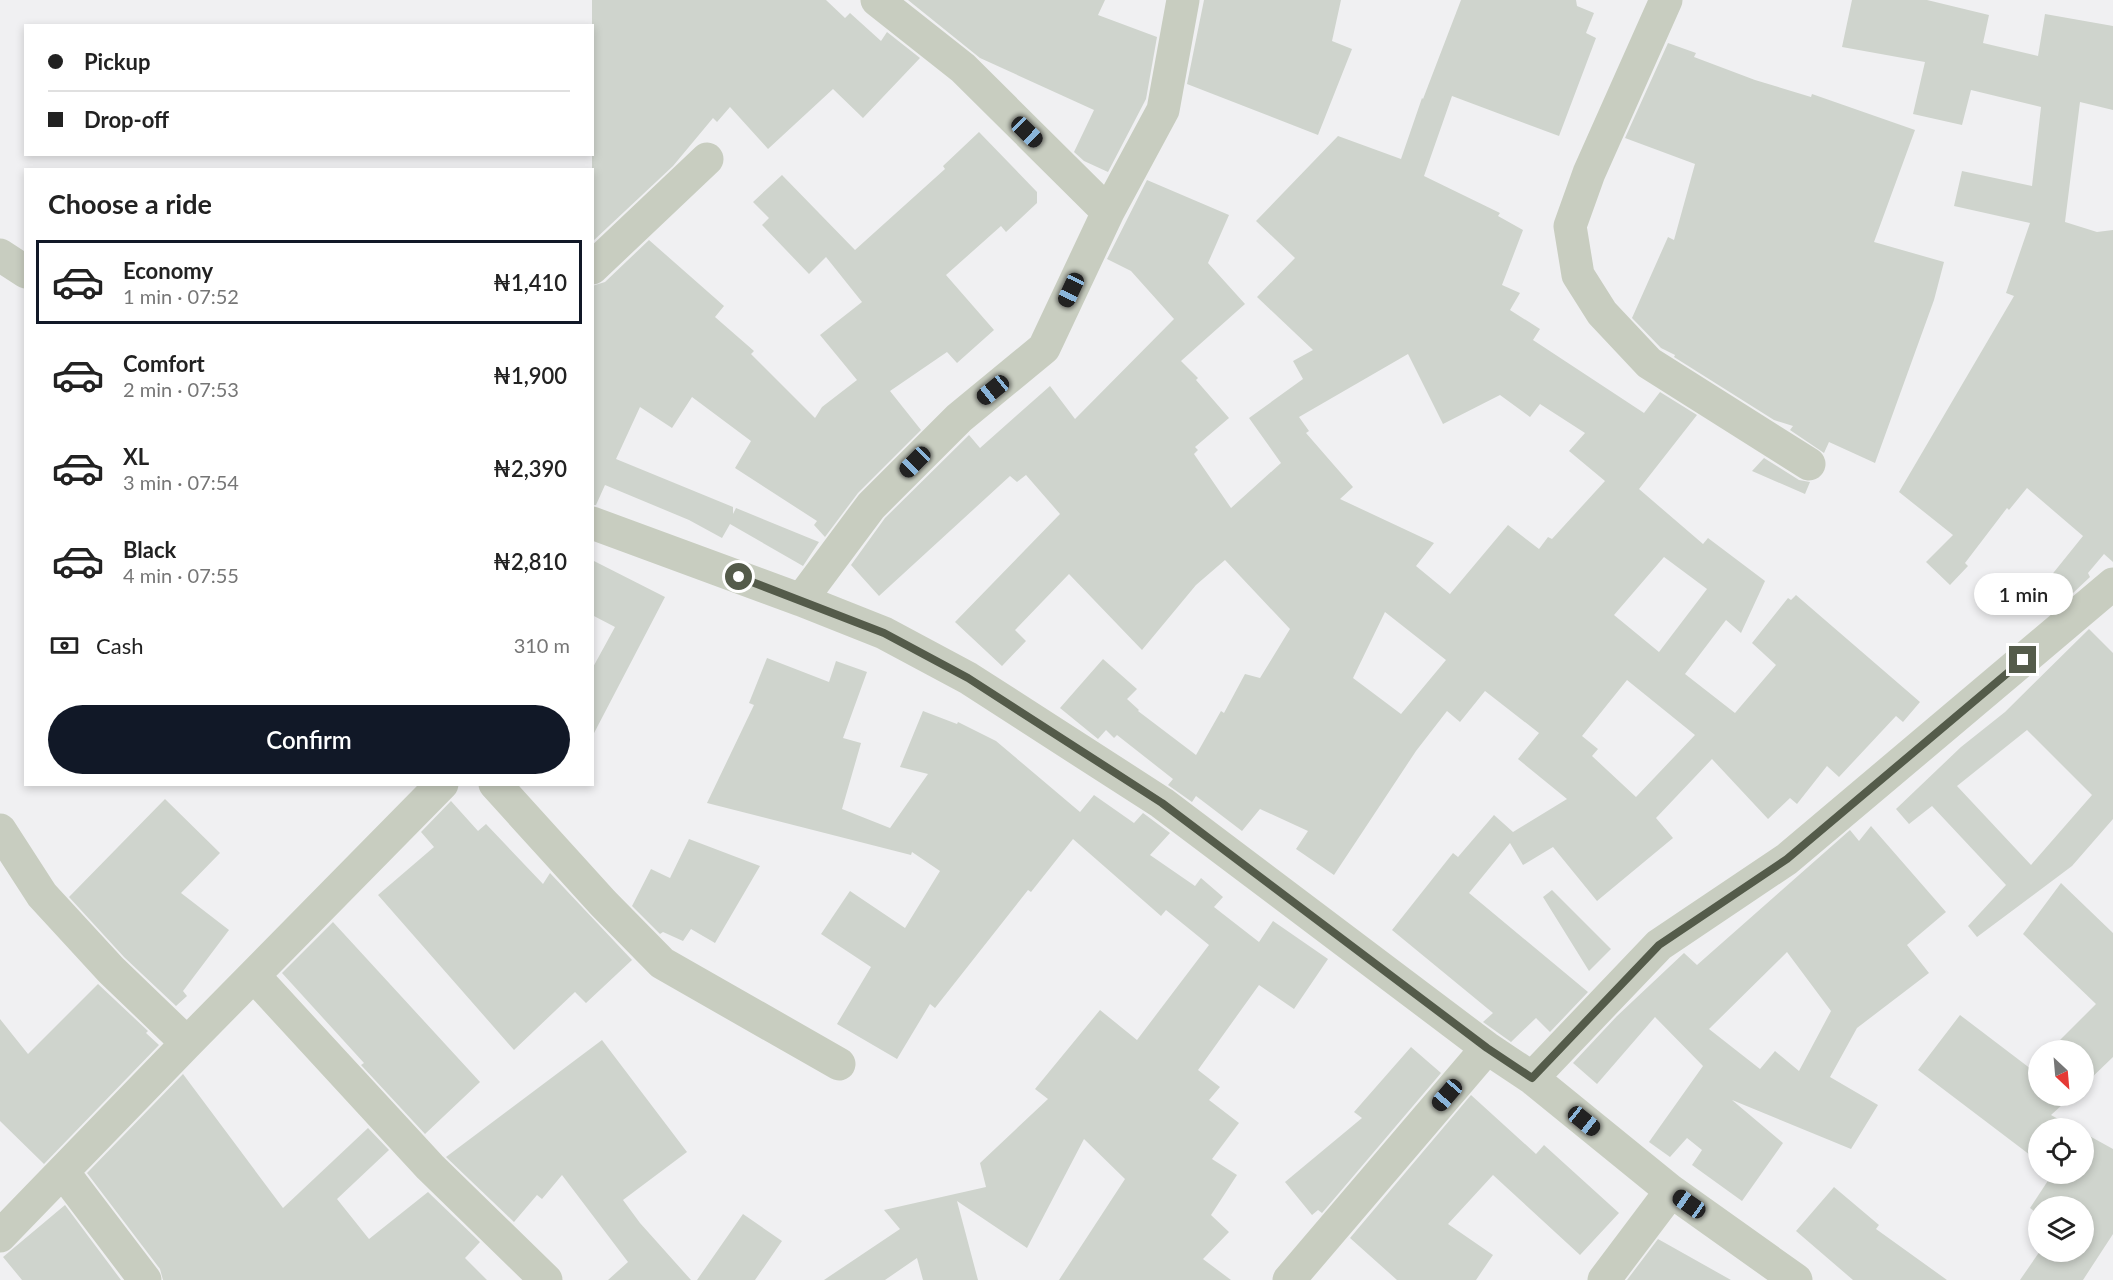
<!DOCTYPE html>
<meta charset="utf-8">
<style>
body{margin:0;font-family:Lato,sans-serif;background:#f6f6f6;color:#222;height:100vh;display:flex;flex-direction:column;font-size:22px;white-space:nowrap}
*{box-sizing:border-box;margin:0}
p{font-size:20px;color:#767676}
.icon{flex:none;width:33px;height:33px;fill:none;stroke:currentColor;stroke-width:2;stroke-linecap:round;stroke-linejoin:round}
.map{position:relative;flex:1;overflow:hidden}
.details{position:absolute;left:24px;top:168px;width:570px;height:618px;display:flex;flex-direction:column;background:#fff;border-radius:0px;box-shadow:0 3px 9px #0003}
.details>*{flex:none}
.guide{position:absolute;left:24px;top:24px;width:570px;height:132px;border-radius:0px;box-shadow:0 3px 9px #0003;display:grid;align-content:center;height:132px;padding:0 24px;background:#fff}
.needle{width:39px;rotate:154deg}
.buttons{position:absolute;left:2028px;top:1040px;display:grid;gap:12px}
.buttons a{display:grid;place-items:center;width:66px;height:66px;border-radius:50%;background:#fff;box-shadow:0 3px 9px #0003;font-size:30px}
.end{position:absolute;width:27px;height:27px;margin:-14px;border:8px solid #545b4a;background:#fff;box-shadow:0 0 0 3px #fff}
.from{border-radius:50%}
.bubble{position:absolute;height:42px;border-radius:21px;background:#fff;box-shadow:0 3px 9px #0003;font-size:20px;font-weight:600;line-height:42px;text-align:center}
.car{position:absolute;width:18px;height:36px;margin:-18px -9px;border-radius:8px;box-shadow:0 0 4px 2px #0007;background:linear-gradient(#222 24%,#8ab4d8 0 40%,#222 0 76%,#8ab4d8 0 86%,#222 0)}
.guide b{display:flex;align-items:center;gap:21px;height:57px;font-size:22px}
.guide b+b{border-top:2px solid #e0e0e0}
.guide i{width:15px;height:15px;background:#222}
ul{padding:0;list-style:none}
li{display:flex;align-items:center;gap:18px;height:84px;margin:0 12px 9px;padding:0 12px;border:3px solid transparent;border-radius:0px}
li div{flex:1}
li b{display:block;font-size:22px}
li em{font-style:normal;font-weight:600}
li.current{border-color:#111827}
li>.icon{width:54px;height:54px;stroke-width:1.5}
h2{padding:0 24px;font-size:27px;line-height:72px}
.pay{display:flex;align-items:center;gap:15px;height:66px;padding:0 24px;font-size:22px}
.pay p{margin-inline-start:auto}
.primary-button{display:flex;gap:12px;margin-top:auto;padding:12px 24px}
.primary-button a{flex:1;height:69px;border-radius:36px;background:#111827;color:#fff;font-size:24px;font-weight:600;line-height:69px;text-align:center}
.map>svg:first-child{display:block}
.building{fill:#cfd4cd;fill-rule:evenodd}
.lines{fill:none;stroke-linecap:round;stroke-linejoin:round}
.minor{stroke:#c8cdc0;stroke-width:33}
.route{stroke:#545b4a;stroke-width:8}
</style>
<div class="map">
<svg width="2113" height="1280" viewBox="0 0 2113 1280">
<rect width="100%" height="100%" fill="#f0f0f2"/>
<!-- building -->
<path class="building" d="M 592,0 L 826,0 L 845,18 L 850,13 L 881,41 L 887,32 L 920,58 L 863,118 L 833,89 L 768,149 L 730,107 L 717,122 L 713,118 L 673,166 L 592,242 Z
M 908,0 L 1105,0 L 1098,15 L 1157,37 L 1146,99 L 1108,172 L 1084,161 L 1074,152 L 1094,110 L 980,58 Z
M 1204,0 L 1341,0 L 1332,41 L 1352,49 L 1318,135 L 1187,84 Z
M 1461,0 L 1576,0 L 1577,6 L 1594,13 L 1586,33 L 1596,38 L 1559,136 L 1452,96 L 1424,176 L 1500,213 L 1498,216 L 1523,230 L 1502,285 L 1520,293 L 1510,310 L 1540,329 L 1533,340 L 1644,413 L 1660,392 L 1697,415 L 1639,489 L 1703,544 L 1708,538 L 1765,581 L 1741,633 L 1726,620 L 1685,674 L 1735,713 L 1776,665 L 1752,643 L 1788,598 L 1791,600 L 1796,595 L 1920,702 L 1903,722 L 1896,716 L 1839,777 L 1827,766 L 1797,804 L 1790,798 L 1768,819 L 1712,759 L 1656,818 L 1673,838 L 1597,901 L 1553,847 L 1523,865 L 1510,843 L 1469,893 L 1588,992 L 1550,1032 L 1536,1018 L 1511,1042 L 1483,1022 L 1493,1013 L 1392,930 L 1453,853 L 1458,857 L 1494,815 L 1513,832 L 1567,799 L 1518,759 L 1539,733 L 1485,691 L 1460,722 L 1447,711 L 1416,751 L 1334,875 L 1296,849 L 1308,831 L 1260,809 L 1242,831 L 1196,796 L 1192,802 L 1168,785 L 1173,779 L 1117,735 L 1114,738 L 1106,730 L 1098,739 L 1060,708 L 1103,659 L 1137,689 L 1127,699 L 1139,710 L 1138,711 L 1196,755 L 1221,711 L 1224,713 L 1245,674 L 1260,678 L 1290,629 L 1225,560 L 1196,585 L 1142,650 L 1069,574 L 1015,630 L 1026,641 L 1002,666 L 955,622 L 1060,514 L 1026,475 L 1017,482 L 1010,476 L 879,596 L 851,565 L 885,518 L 969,435 L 980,448 L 1050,386 L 1075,419 L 1174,319 L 1131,271 L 1107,259 L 1147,180 L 1229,215 L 1208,263 L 1245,304 L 1181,361 L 1198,378 L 1196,380 L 1229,418 L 1195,447 L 1198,450 L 1194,454 L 1231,508 L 1281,463 L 1249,418 L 1303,379 L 1293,361 L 1313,350 L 1257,297 L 1295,258 L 1256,221 L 1338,136 L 1401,159 L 1422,98 L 1423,99 ZM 1408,354 L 1443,424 L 1500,395 L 1530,417 L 1540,404 L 1585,433 L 1569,451 L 1605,481 L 1552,539 L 1548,537 L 1539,549 L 1508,525 L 1450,594 L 1416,566 L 1434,543 L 1340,499 L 1353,487 L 1306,433 L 1309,431 L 1299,417 ZM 1664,557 L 1707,589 L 1659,652 L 1614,615 ZM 1385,612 L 1446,660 L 1401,714 L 1353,678 ZM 1627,680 L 1695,735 L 1636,797 L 1592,756 L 1598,749 L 1582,736 Z
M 1852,0 L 1927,0 L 1989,15 L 1983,43 L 2038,56 L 2045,14 L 2113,26 L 2113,110 L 2080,102 L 2065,222 L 2097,232 L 2113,230 L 2113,562 L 2104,554 L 2088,573 L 2090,577 L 2072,594 L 2050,577 L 2083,536 L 2027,488 L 2009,510 L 2007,508 L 1965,563 L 1968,566 L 1950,585 L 1926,562 L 1953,535 L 1899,492 L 2014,296 L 2006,293 L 2030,223 L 1954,206 L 1962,171 L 2032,186 L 2041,107 L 1971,90 L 1962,125 L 1913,114 L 1925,62 L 1842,47 Z
M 1668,43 L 1696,53 L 1694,57 L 1755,80 L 1811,97 L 1812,94 L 1915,130 L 1874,242 L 1944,262 L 1934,300 L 1875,463 L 1829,442 L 1824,453 L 1790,430 L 1793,426 L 1774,420 L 1674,357 L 1675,355 L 1661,348 L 1632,318 L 1668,237 L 1674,240 L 1695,164 L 1625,138 Z
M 979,132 L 1037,192 L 1037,203 L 1006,232 L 1001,226 L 946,275 L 994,330 L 957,363 L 947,352 L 890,391 L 921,430 L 858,493 L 825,537 L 814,525 L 817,521 L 735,468 L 751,441 L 692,397 L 672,428 L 640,407 L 616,459 L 733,507 L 733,514 L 736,508 L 819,542 L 803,566 L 730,524 L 722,538 L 689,520 L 605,485 L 596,505 L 592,505 L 592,286 L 605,282 L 649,240 L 724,306 L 715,317 L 754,351 L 751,354 L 815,418 L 822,407 L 857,380 L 820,335 L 862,302 L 826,257 L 809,274 L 762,225 L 769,218 L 753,202 L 782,175 L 855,250 L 945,169 L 943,166 Z
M 1764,458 L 1799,480 L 1810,482 L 1805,494 L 1752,471 Z
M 592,560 L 665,597 L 592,737 L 592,669 L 615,627 L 592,615 Z
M 2089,629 L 2113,653 L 2113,819 L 2072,866 L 1977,937 L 1968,926 L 2006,885 L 1932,806 L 1909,824 L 1896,809 L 1961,747 L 2005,712 ZM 2027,730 L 2092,795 L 2031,865 L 1957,786 Z
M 767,658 L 829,682 L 836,661 L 867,672 L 843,738 L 861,743 L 842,809 L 890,828 L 928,774 L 900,767 L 923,711 L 957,724 L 958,722 L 996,741 L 1080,812 L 1094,795 L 1134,823 L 1143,813 L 1170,833 L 1150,855 L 1195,886 L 1201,878 L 1223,897 L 1214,907 L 1259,942 L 1273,921 L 1328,959 L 1294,1009 L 1259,985 L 1198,1070 L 1220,1087 L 1209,1100 L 1239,1123 L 1212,1159 L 1237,1175 L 1211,1215 L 1229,1232 L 1203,1259 L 1231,1280 L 1059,1280 L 1125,1179 L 1084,1139 L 1027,1248 L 957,1201 L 978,1280 L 923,1280 L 917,1258 L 885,1280 L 824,1280 L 900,1229 L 884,1210 L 986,1187 L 980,1163 L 1048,1099 L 1035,1089 L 1100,1010 L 1137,1040 L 1209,945 L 1166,910 L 1161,916 L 1073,839 L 1031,892 L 1028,890 L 935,1008 L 930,1004 L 897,1059 L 837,1024 L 871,967 L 821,934 L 850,891 L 905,928 L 940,871 L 912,852 L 911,855 L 707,803 L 754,705 L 749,703 Z
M 165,799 L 220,853 L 181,893 L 229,930 L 183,991 L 187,996 L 176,1006 L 124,957 L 69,897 Z
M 451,801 L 478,831 L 486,824 L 543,884 L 550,873 L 632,960 L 586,1003 L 575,992 L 514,1050 L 378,895 L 434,847 L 421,832 Z
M 1871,826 L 1946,912 L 1907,945 L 1929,973 L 1857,1028 L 1830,1077 L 1878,1105 L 1851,1149 L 1732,1100 L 1783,1143 L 1742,1201 L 1692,1165 L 1702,1150 L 1687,1138 L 1670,1157 L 1649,1142 L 1703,1066 L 1655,1017 L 1597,1084 L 1573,1063 L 1617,1016 L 1684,953 L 1697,965 L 1850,830 L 1859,841 ZM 1787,952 L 1831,1011 L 1799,1071 L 1775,1051 L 1760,1069 L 1709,1029 Z
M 689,839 L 760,866 L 715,943 L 691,929 L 683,941 L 663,932 L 660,934 L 632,906 L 651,869 L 670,878 Z
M 2061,883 L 2113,933 L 2113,1057 L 2084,1085 L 2084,1050 L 2050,1050 L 2096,1004 L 2023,934 Z
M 1552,890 L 1611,949 L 1589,971 L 1543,897 Z
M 333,922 L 480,1082 L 425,1134 L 361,1065 L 364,1063 L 282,973 Z
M 98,984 L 148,1031 L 146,1033 L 159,1045 L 44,1164 L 0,1121 L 0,1019 L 28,1054 Z
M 1960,1015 L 2031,1069 L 2038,1061 L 2038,1095 L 2073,1095 L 2051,1115 L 2074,1128 L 2038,1128 L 2038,1161 L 1918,1070 Z
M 602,1040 L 687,1152 L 623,1200 L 640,1223 L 691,1280 L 608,1280 L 628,1262 L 562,1175 L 542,1199 L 537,1195 L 514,1222 L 446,1157 Z
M 1411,1047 L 1441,1073 L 1322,1213 L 1318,1210 L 1312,1215 L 1285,1182 L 1362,1118 L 1354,1112 Z
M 183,1074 L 283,1208 L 368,1128 L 389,1150 L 337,1199 L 369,1239 L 428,1192 L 480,1242 L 465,1258 L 487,1280 L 163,1280 L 160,1269 L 87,1173 Z
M 1471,1095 L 1536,1154 L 1544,1145 L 1619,1213 L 1580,1255 L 1493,1175 L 1448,1224 L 1493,1255 L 1476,1280 L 1397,1280 L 1350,1238 Z
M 2084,1133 L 2113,1149 L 2113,1234 L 2083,1280 L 2020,1280 L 2040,1251 L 2084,1251 L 2084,1206 L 2038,1206 L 2038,1214 L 2030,1208 L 2053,1173 L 2084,1173 Z
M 1834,1187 L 1879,1225 L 1876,1229 L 1947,1280 L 1853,1280 L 1796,1231 Z
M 65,1205 L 121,1280 L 22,1280 L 3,1257 Z
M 743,1214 L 782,1241 L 755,1280 L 697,1280 Z
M 1658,1239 L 1731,1280 L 1627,1280 Z"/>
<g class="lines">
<!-- minor -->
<path class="minor" d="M 877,0 L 963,68 L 1108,212
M 1666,0 L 1589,173 L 1570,226 L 1578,275 L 1602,313 L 1649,363 L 1809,464
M 0,255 L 26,272
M 592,268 L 707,159
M 592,523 L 801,600 L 884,633 L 968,678 L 1162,803 L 1487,1048 L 1532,1078 L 1671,1191 L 1796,1280
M 801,600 L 871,506 L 959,418 L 1044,348 L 1108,212 L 1163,110 L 1183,0
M 495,784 L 603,903 L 662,963 L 839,1064
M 0,830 L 42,895 L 111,970 L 187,1043
M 254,976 L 430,1167 L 546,1280
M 1532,1078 L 1659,945 L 1787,859 L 2113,584
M 63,1172 L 145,1280
M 0,1236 L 187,1043 L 442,784
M 1289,1280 L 1487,1048
M 1604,1280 L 1671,1191"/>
</g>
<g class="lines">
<!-- route -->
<path class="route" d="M 739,577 L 884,633 L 968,678 L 1162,803 L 1487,1048 L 1532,1078 L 1659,945 L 1787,859 L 2023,660"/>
</g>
</svg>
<div class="buttons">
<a><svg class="needle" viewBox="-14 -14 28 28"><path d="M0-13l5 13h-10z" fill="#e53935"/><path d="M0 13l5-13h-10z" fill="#767676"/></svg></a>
<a><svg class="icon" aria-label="locate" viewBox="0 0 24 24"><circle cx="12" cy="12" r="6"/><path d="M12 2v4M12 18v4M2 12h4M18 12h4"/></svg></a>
<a><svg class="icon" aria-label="layers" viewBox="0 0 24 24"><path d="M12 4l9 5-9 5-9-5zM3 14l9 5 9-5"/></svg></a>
</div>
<i class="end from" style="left:739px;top:577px"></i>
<i class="end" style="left:2023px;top:660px"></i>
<div class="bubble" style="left:1974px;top:573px;width:99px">1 min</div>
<i class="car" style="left:1027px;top:132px;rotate:134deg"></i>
<i class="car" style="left:1071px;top:290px;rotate:205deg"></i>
<i class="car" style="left:993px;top:390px;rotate:231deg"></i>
<i class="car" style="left:915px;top:462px;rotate:225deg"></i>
<i class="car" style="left:1447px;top:1095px;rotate:221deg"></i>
<i class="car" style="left:1584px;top:1121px;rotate:129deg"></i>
<i class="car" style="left:1689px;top:1204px;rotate:305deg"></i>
<div class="guide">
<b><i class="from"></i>Pickup</b>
<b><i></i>Drop-off</b>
</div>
<section class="details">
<h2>Choose a ride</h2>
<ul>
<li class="current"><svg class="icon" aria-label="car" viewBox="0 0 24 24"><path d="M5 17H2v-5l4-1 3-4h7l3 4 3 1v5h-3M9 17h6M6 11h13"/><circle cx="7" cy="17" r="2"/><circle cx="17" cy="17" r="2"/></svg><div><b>Economy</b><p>1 min · 07:52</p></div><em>₦1,410</em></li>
<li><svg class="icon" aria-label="car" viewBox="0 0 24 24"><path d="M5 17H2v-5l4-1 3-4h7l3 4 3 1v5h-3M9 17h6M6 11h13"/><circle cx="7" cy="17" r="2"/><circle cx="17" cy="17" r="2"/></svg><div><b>Comfort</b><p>2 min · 07:53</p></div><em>₦1,900</em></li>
<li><svg class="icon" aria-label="car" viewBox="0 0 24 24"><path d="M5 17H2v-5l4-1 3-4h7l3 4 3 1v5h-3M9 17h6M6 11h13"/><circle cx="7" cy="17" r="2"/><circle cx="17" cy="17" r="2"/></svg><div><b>XL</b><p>3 min · 07:54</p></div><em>₦2,390</em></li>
<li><svg class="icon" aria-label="car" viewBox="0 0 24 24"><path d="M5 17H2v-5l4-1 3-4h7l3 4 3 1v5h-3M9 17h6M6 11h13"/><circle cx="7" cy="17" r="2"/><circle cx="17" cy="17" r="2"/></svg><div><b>Black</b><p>4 min · 07:55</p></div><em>₦2,810</em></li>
</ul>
<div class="pay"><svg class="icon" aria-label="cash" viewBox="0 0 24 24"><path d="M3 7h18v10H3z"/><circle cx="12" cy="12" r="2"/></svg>Cash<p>310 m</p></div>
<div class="primary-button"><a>Confirm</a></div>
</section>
</div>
